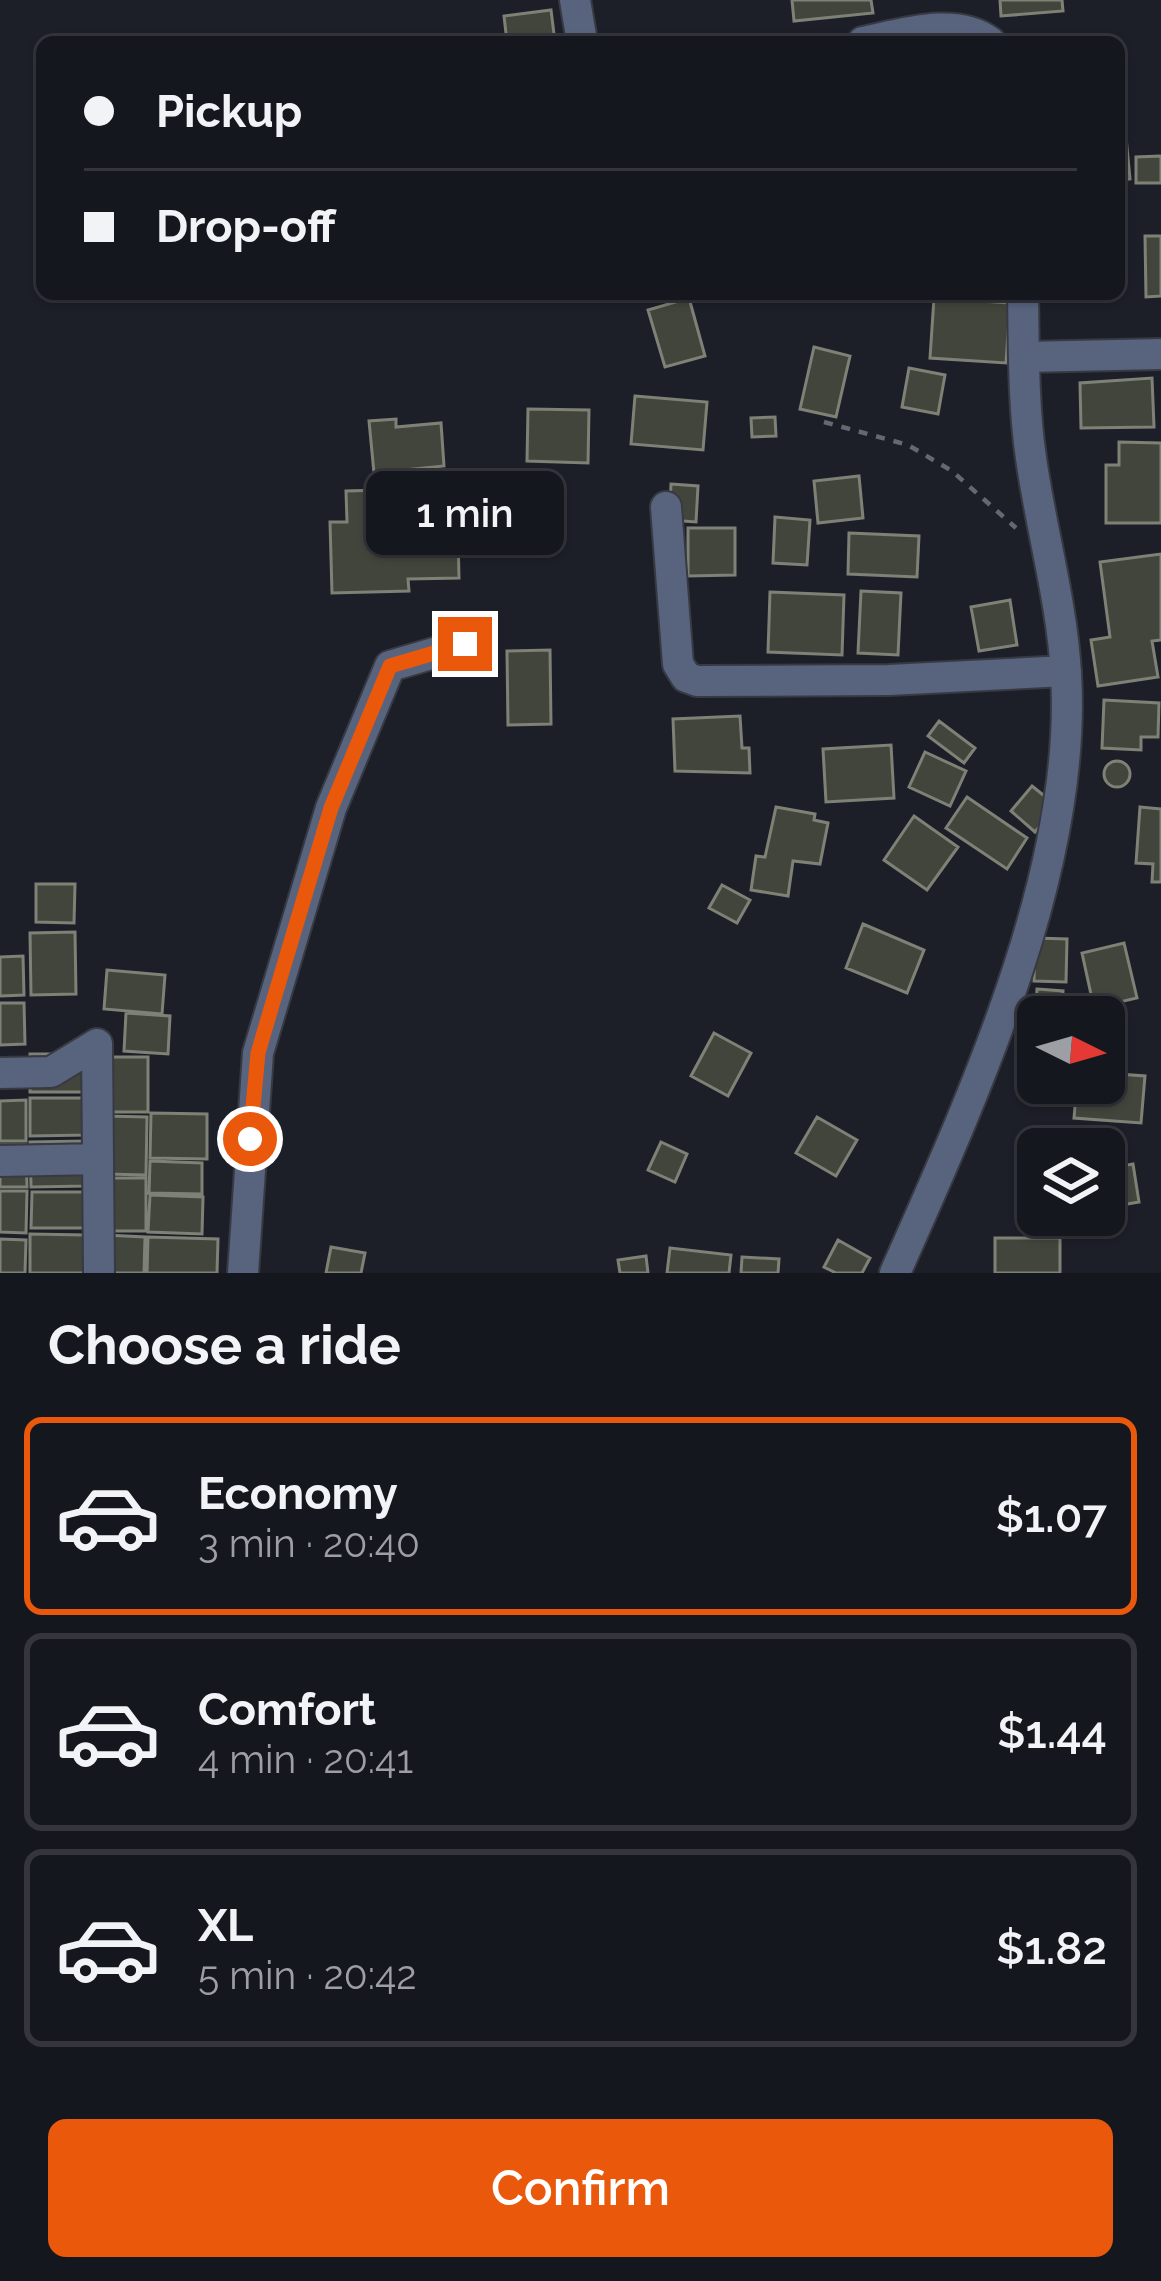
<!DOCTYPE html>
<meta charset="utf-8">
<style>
body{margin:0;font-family:Raleway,sans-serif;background:#22242b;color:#f1f3f6;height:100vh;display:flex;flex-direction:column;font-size:45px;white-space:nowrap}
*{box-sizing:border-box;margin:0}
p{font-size:39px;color:#9d9fa4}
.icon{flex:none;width:66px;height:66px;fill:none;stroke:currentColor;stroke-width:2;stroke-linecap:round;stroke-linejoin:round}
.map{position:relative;height:1273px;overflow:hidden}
.panel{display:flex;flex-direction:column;background:#15171e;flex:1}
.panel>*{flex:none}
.hud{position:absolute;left:36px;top:36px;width:1089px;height:264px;border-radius:18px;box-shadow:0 3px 9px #0004,0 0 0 3px #34363c;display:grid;align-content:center;height:264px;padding:0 48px;background:#15171e}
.needle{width:78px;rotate:95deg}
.buttons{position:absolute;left:1017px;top:996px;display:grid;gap:24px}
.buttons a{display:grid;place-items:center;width:108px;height:108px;border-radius:18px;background:#15171e;box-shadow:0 3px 9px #0004,0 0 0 3px #34363c;font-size:60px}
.end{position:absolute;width:54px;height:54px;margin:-27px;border:15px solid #ea580c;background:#fff;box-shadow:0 0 0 6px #fff}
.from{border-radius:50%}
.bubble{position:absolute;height:84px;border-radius:18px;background:#15171e;box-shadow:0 3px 9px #0004,0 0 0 3px #34363c;font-size:39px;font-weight:600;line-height:84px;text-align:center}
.hud b{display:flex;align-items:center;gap:42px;height:114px;font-size:45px}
.hud b+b{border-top:3px solid #34363c}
.hud i{width:30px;height:30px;background:#f1f3f6}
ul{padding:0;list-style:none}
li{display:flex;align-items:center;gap:36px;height:198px;margin:0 24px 18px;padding:0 24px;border:6px solid #34363c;border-radius:18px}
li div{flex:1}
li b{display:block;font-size:45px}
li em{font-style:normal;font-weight:600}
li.active{border-color:#ea580c}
li>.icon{width:108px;height:108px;stroke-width:1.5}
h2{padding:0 48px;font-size:54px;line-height:144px}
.action{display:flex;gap:24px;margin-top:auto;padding:24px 48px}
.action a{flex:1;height:138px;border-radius:18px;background:#ea580c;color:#fff;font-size:48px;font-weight:600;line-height:138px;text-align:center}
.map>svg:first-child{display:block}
.building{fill:#42453b;stroke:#7e8176;stroke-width:3}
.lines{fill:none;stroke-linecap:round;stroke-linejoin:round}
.street-casing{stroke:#373a42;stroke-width:34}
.path{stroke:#666870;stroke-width:4.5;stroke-dasharray:9 9;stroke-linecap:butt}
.street{stroke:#58637e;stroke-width:30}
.route{stroke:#ea580c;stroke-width:15}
</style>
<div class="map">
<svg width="1161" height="1273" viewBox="0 0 1161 1273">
<rect width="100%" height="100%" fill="#1c1f28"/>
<!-- building -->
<path class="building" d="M 792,0 L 871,0 L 873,13 L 794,21 Z
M 1000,0 L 1062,0 L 1063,11 L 1001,16 Z
M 551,10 L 555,42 L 507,42 L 504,16 Z
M 1119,116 L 1124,116 L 1130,179 L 1119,180 Z
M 1161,156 L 1161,183 L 1136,183 L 1136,157 Z
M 1145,236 L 1161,236 L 1161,296 L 1146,297 Z
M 689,298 L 705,356 L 665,367 L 648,310 Z
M 934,298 L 1010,303 L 1006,363 L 930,358 Z
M 814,347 L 850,356 L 836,417 L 800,409 Z
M 909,368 L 945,375 L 938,414 L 902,407 Z
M 1152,378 L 1154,427 L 1081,428 L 1080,383 Z
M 635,396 L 707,402 L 703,450 L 631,444 Z
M 528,409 L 589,410 L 588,463 L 527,461 Z
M 775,417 L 776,436 L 752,437 L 751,418 Z
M 396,419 L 396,427 L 441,423 L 444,466 L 374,473 L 369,421 Z
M 1119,442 L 1161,443 L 1161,523 L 1106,523 L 1106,465 L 1119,465 Z
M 859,476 L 863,518 L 818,523 L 814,481 Z
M 671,484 L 698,486 L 696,522 L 669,520 Z
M 457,488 L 459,578 L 408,579 L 409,591 L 332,593 L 330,522 L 347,522 L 346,491 Z
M 775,517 L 810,520 L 807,565 L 773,563 Z
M 688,528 L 735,528 L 735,575 L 688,576 Z
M 849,533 L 919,536 L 917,577 L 848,574 Z
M 1161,554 L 1161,640 L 1152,641 L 1158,677 L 1098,686 L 1091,640 L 1110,637 L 1100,562 Z
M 861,591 L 901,593 L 898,655 L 858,653 Z
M 770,592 L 844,595 L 842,655 L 768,652 Z
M 1010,600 L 1017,645 L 979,651 L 971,607 Z
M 550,650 L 551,724 L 508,725 L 507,651 Z
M 1104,700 L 1159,703 L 1158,737 L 1141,737 L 1141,750 L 1102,748 Z
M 740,716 L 742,748 L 749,748 L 750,773 L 675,771 L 673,719 Z
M 939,721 L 975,748 L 964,763 L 928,736 Z
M 891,745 L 894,798 L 826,802 L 823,749 Z
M 925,752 L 966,771 L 950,806 L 909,787 Z
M1104 774a13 13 0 1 1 26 0a13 13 0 1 1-26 0Z
M 1032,786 L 1057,806 L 1035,832 L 1011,811 Z
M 967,797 L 1027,838 L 1007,869 L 946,828 Z
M 776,807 L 815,814 L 814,820 L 828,823 L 820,864 L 793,861 L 788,896 L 751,890 L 756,856 L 765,857 Z
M 1140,807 L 1161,809 L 1161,882 L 1152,882 L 1153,864 L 1136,863 Z
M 914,816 L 958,847 L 927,890 L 884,860 Z
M 36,884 L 75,884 L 74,923 L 36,922 Z
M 722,885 L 750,900 L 737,923 L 709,908 Z
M 863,924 L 924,950 L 907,993 L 846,968 Z
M 75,932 L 76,994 L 31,995 L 30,933 Z
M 1035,938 L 1067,939 L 1066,982 L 1034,981 Z
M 1124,943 L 1137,998 L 1094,1008 L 1082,953 Z
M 23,956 L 24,995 L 0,996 L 0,957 Z
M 107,970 L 165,975 L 162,1014 L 104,1009 Z
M 1037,989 L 1063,991 L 1061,1017 L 1035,1020 Z
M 0,1003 L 24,1003 L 25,1044 L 0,1045 Z
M 126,1013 L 170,1016 L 168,1054 L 124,1051 Z
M 714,1033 L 751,1053 L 728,1096 L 691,1076 Z
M 1104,1034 L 1116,1035 L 1114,1073 L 1104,1073 Z
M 30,1054 L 83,1054 L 83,1092 L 30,1092 Z
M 106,1057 L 148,1057 L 148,1112 L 106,1112 Z
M 1104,1073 L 1145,1076 L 1141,1123 L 1074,1118 L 1077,1083 L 1104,1083 Z
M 30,1098 L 86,1098 L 86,1135 L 30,1136 Z
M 26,1100 L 26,1141 L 0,1141 L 0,1101 Z
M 151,1113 L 207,1114 L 207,1159 L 150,1158 Z
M 105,1116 L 147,1117 L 146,1175 L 104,1174 Z
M 817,1117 L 857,1140 L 836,1176 L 796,1153 Z
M 87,1141 L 87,1186 L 31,1187 L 30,1142 Z
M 661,1142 L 687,1154 L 675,1182 L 648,1170 Z
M 0,1145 L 26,1145 L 27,1187 L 0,1187 Z
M 150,1161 L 202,1163 L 202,1194 L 149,1193 Z
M 1133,1164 L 1139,1202 L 1104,1208 L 1104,1169 Z
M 104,1178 L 146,1178 L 146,1231 L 104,1231 Z
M 0,1191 L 27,1191 L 26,1233 L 0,1232 Z
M 32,1192 L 90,1192 L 89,1228 L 31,1228 Z
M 150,1195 L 203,1197 L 202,1234 L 148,1232 Z
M 30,1234 L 85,1235 L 84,1273 L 30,1273 Z
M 105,1235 L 145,1237 L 144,1273 L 103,1273 Z
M 148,1237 L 218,1239 L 217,1273 L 147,1273 Z
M 995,1238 L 1060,1238 L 1060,1273 L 995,1273 Z
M 0,1239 L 26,1240 L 25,1273 L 0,1273 Z
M 838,1240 L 870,1258 L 862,1273 L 836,1273 L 824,1267 Z
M 331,1247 L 365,1253 L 361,1273 L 326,1273 Z
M 670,1248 L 731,1255 L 729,1273 L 667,1273 Z
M 646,1256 L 648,1273 L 620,1273 L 618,1260 Z
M 742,1257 L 779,1259 L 778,1273 L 741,1273 Z"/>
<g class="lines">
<!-- street casing -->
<g class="street-casing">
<path id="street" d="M 575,0 L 582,42
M 863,42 C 902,34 956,16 990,42
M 1025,357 L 1161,354
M 666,507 L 678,664 L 686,677 L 697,681 L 889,680 L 1066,671
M 97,1044 L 99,1273
M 0,1073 L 51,1072 L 97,1044
M 0,1161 L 98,1159
M 243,1273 L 258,1053 L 331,808 L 390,666 L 465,644
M 895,1273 C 973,1097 1078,869 1066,674 C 1062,602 1041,529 1031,458 C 1023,404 1024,348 1023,294"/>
</g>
<!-- path -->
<path class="path" d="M 824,422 L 908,445 L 952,471 L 1016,528"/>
<!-- street -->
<use href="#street" class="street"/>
</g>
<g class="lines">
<!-- route -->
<path class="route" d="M 250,1139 L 258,1053 L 270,1012 L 331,808 L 390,666 L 465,644"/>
</g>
</svg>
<div class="buttons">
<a><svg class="needle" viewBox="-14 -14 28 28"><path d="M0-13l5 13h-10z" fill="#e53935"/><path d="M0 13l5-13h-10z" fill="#9d9fa4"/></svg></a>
<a><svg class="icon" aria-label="layers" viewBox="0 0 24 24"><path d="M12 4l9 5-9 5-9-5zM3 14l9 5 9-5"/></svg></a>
</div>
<i class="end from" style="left:250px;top:1139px"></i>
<i class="end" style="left:465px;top:644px"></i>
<div class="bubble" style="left:366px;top:471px;width:198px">1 min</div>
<div class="hud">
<b><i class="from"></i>Pickup</b>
<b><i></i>Drop-off</b>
</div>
</div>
<section class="panel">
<h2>Choose a ride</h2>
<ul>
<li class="active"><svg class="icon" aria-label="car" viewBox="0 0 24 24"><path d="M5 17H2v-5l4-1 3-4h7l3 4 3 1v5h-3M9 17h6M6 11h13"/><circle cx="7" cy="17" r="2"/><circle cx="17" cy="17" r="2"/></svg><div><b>Economy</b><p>3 min · 20:40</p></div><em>$1.07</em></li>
<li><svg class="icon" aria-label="car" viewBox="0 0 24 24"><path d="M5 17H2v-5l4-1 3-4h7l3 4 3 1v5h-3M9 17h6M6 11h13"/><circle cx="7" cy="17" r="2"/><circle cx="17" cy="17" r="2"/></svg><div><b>Comfort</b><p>4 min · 20:41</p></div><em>$1.44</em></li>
<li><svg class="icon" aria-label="car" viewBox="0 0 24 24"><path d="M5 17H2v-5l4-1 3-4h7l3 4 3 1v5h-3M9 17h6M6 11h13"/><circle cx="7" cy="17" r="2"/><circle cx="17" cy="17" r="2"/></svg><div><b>XL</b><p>5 min · 20:42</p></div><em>$1.82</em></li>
</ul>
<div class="action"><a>Confirm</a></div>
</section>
